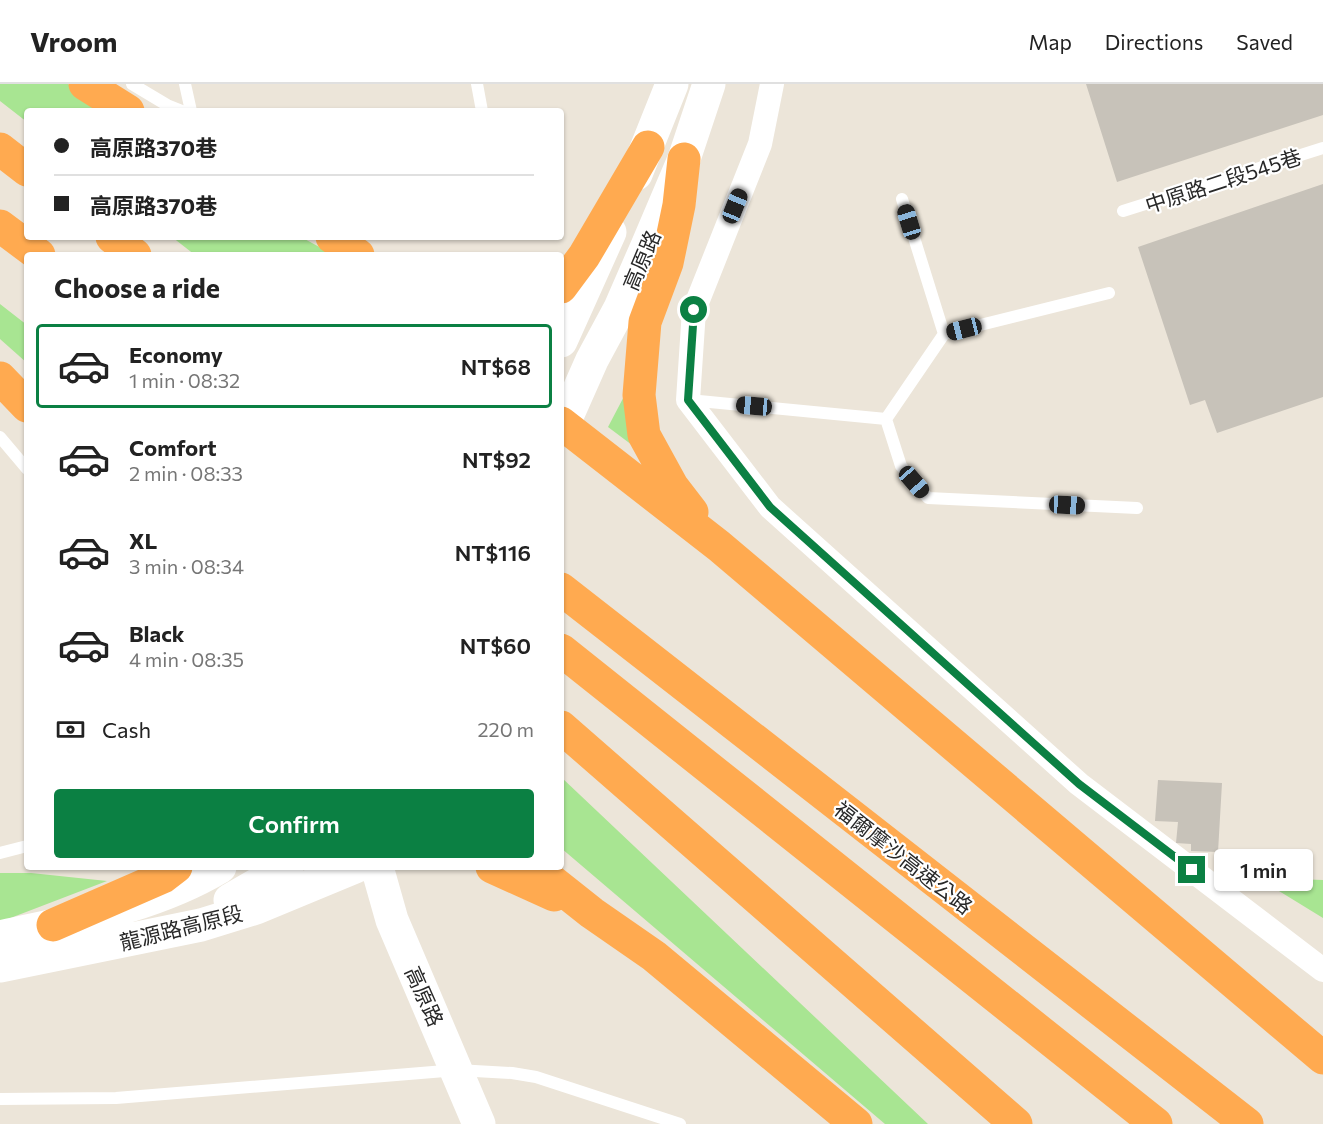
<!DOCTYPE html>
<meta charset="utf-8">
<style>
body{margin:0;font-family:Commissioner,"Noto Sans TC",sans-serif;background:#f2f2f2;color:#222;height:100vh;display:flex;flex-direction:column;font-size:22px;white-space:nowrap}
*{box-sizing:border-box;margin:0}
p{font-size:20px;color:#767676}
.icon{flex:none;width:33px;height:33px;fill:none;stroke:currentColor;stroke-width:2;stroke-linecap:round;stroke-linejoin:round}
.map{position:relative;flex:1;overflow:hidden}
.sheet{position:absolute;left:24px;top:168px;width:540px;height:618px;display:flex;flex-direction:column;background:#fff;border-radius:6px;box-shadow:0 2px 4px #0004}
.sheet>*{flex:none}
.hud{position:absolute;left:24px;top:24px;width:540px;height:132px;border-radius:6px;box-shadow:0 2px 4px #0004;display:grid;align-content:center;height:132px;padding:0 30px;background:#fff}
.end{position:absolute;width:27px;height:27px;margin:-14px;border:8px solid #0b8043;background:#fff;box-shadow:0 0 0 3px #fff}
.from{border-radius:50%}
.bubble{position:absolute;height:42px;border-radius:6px;background:#fff;box-shadow:0 2px 4px #0004;font-size:20px;font-weight:600;line-height:42px;text-align:center}
.car{position:absolute;width:18px;height:36px;margin:-18px -9px;border-radius:8px;box-shadow:0 0 4px 2px #0007;background:linear-gradient(#222 24%,#8ab4d8 0 40%,#222 0 76%,#8ab4d8 0 86%,#222 0)}
.hud b{display:flex;align-items:center;gap:21px;height:57px;font-size:22px}
.hud b+b{border-top:2px solid #e0e0e0}
.hud i{width:15px;height:15px;background:#222}
ul{padding:0;list-style:none}
li{display:flex;align-items:center;gap:18px;height:84px;margin:0 12px 9px;padding:0 18px;border:3px solid transparent;border-radius:6px}
li div{flex:1}
li b{display:block;font-size:22px}
li em{font-style:normal;font-weight:600}
li.selected{border-color:#0b8043}
li>.icon{width:54px;height:54px;stroke-width:1.5}
h2{padding:0 30px;font-size:27px;line-height:72px}
.pay{display:flex;align-items:center;gap:15px;height:66px;padding:0 30px;font-size:22px}
.pay p{margin-inline-start:auto}
.button{display:flex;gap:12px;margin-top:auto;padding:12px 30px}
.button a{flex:1;height:69px;border-radius:6px;background:#0b8043;color:#fff;font-size:24px;font-weight:600;line-height:69px;text-align:center}
header{display:flex;align-items:center;gap:36px;box-sizing:border-box;height:84px;padding:0 30px;background:#fff;border-bottom:2px solid #e0e0e0}
header strong{font-size:28px}
nav{display:flex;gap:33px;margin-inline-start:auto;font-size:21px}
.map>svg:first-child{display:block}
.green{fill:#a8e592}
.building{fill:#c7c2b9}
.lines{fill:none;stroke-linecap:round;stroke-linejoin:round}
.lane{stroke:#fff;stroke-width:12}
.street{stroke:#fff;stroke-width:24}
.secondary{stroke:#fff;stroke-width:33}
.highway{stroke:#ffaa50;stroke-width:33}
.route{stroke:#0b8043;stroke-width:8}
.labels{text-anchor:middle;dominant-baseline:central;stroke-width:4.5;stroke-linejoin:round;paint-order:stroke}
.street-label{font-size:21px;fill:#282828;stroke:#fff}
</style>
<header>
<strong>Vroom</strong>
<nav><a>Map</a><a>Directions</a><a>Saved</a></nav>
</header>
<div class="map">
<svg width="1323" height="1040" viewBox="0 0 1323 1040">
<rect width="100%" height="100%" fill="#ece5d9"/>
<!-- green -->
<path class="green" d="M 0,0 L 68,0 L 103,27 L 27,27 L 27,38 L 0,17 Z
M 172,153 L 301,153 L 334,171 L 195,171 Z
M 0,220 L 27,241 L 27,279 L 0,255 Z
M 630,301 L 636,364 L 608,343 Z
M 561,693 L 928,1040 L 885,1040 L 561,764 Z
M 0,789 L 31,789 L 107,797 L 0,838 Z
M 1258,794 L 1323,796 L 1323,834 Z"/>
<!-- building -->
<path class="building" d="M 1086,0 L 1323,0 L 1323,31 L 1117,98 Z
M 1323,100 L 1323,313 L 1217,349 L 1205,316 L 1190,321 L 1138,163 Z
M 1158,696 L 1222,699 L 1218,768 L 1191,767 L 1191,760 L 1176,759 L 1178,738 L 1155,737 Z"/>
<g class="lines">
<!-- lane -->
<path class="lane" d="M 132,0 L 167,21 L 182,27
M 185,0 L 191,27
M 477,0 L 482,27
M 902,115 L 944,250
M 1123,127 L 1323,64
M 689,316 L 886,335 L 901,382 L 928,414 L 1137,424
M 886,335 L 944,250 L 1109,209
M 0,353 L 27,385
M 0,769 L 27,762
M 0,1015 L 116,1014 L 457,986 L 512,989 L 536,993 L 680,1040"/>
<!-- street -->
<path class="street" d="M 772,0 L 760,60 L 694,226 L 688,316 L 770,423 L 1079,700 L 1323,886"/>
<!-- secondary -->
<path class="secondary" d="M 636,90 L 672,0
M 561,257 L 610,148
M 561,346 L 592,276 L 620,224 L 647,162 L 684,75 L 709,0
M 377,783 L 392,836 L 479,1040
M 230,816 L 287,783
M 0,853 C 75,836 153,823 220,783
M 0,882 L 201,841 L 256,824 L 355,783"/>
<!-- highway -->
<path class="highway" d="M 85,0 L 128,27
M 0,65 L 27,86
M 684,75 L 679,121 L 667,179 L 645,238 L 639,311 L 644,351 L 672,402 L 692,428
M 0,142 L 39,171
M 112,153 L 135,171
M 332,153 L 358,171
M 561,203 L 584,172 L 648,63
M 0,294 L 27,322
M 561,339 L 719,462 L 1323,974
M 561,505 L 1247,1040
M 561,566 L 1156,1040
M 561,643 L 1016,1040
M 492,783 L 554,811
M 534,783 L 592,829 L 654,872 L 856,1040
M 53,841 L 163,793 L 176,783"/>
</g>
<g class="lines">
<!-- route -->
<path class="route" d="M 694,226 L 688,316 L 770,423 L 1079,700 L 1192,786"/>
</g>
<g class="labels">
<!-- street labels -->
<g class="street-label">
<text transform="translate(1223 96) rotate(-18)">中原路二段545巷</text>
<text transform="translate(641 176) rotate(-67)">高原路</text>
<text transform="translate(904 773) rotate(38)">福爾摩沙高速公路</text>
<text transform="translate(181 843) rotate(-14)">龍源路高原段</text>
<text transform="translate(425 912) rotate(66)">高原路</text>
</g>
</g>
</svg>
<i class="end from" style="left:694px;top:226px"></i>
<i class="end" style="left:1192px;top:786px"></i>
<div class="bubble" style="left:1214px;top:765px;width:99px">1 min</div>
<i class="car" style="left:735px;top:122px;rotate:22deg"></i>
<i class="car" style="left:909px;top:138px;rotate:343deg"></i>
<i class="car" style="left:964px;top:245px;rotate:256deg"></i>
<i class="car" style="left:754px;top:322px;rotate:275deg"></i>
<i class="car" style="left:914px;top:398px;rotate:139deg"></i>
<i class="car" style="left:1067px;top:421px;rotate:93deg"></i>
<div class="hud">
<b><i class="from"></i>高原路370巷</b>
<b><i></i>高原路370巷</b>
</div>
<section class="sheet">
<h2>Choose a ride</h2>
<ul>
<li class="selected"><svg class="icon" aria-label="car" viewBox="0 0 24 24"><path d="M5 17H2v-5l4-1 3-4h7l3 4 3 1v5h-3M9 17h6M6 11h13"/><circle cx="7" cy="17" r="2"/><circle cx="17" cy="17" r="2"/></svg><div><b>Economy</b><p>1 min · 08:32</p></div><em>NT$68</em></li>
<li><svg class="icon" aria-label="car" viewBox="0 0 24 24"><path d="M5 17H2v-5l4-1 3-4h7l3 4 3 1v5h-3M9 17h6M6 11h13"/><circle cx="7" cy="17" r="2"/><circle cx="17" cy="17" r="2"/></svg><div><b>Comfort</b><p>2 min · 08:33</p></div><em>NT$92</em></li>
<li><svg class="icon" aria-label="car" viewBox="0 0 24 24"><path d="M5 17H2v-5l4-1 3-4h7l3 4 3 1v5h-3M9 17h6M6 11h13"/><circle cx="7" cy="17" r="2"/><circle cx="17" cy="17" r="2"/></svg><div><b>XL</b><p>3 min · 08:34</p></div><em>NT$116</em></li>
<li><svg class="icon" aria-label="car" viewBox="0 0 24 24"><path d="M5 17H2v-5l4-1 3-4h7l3 4 3 1v5h-3M9 17h6M6 11h13"/><circle cx="7" cy="17" r="2"/><circle cx="17" cy="17" r="2"/></svg><div><b>Black</b><p>4 min · 08:35</p></div><em>NT$60</em></li>
</ul>
<div class="pay"><svg class="icon" aria-label="cash" viewBox="0 0 24 24"><path d="M3 7h18v10H3z"/><circle cx="12" cy="12" r="2"/></svg>Cash<p>220 m</p></div>
<div class="button"><a>Confirm</a></div>
</section>
</div>
